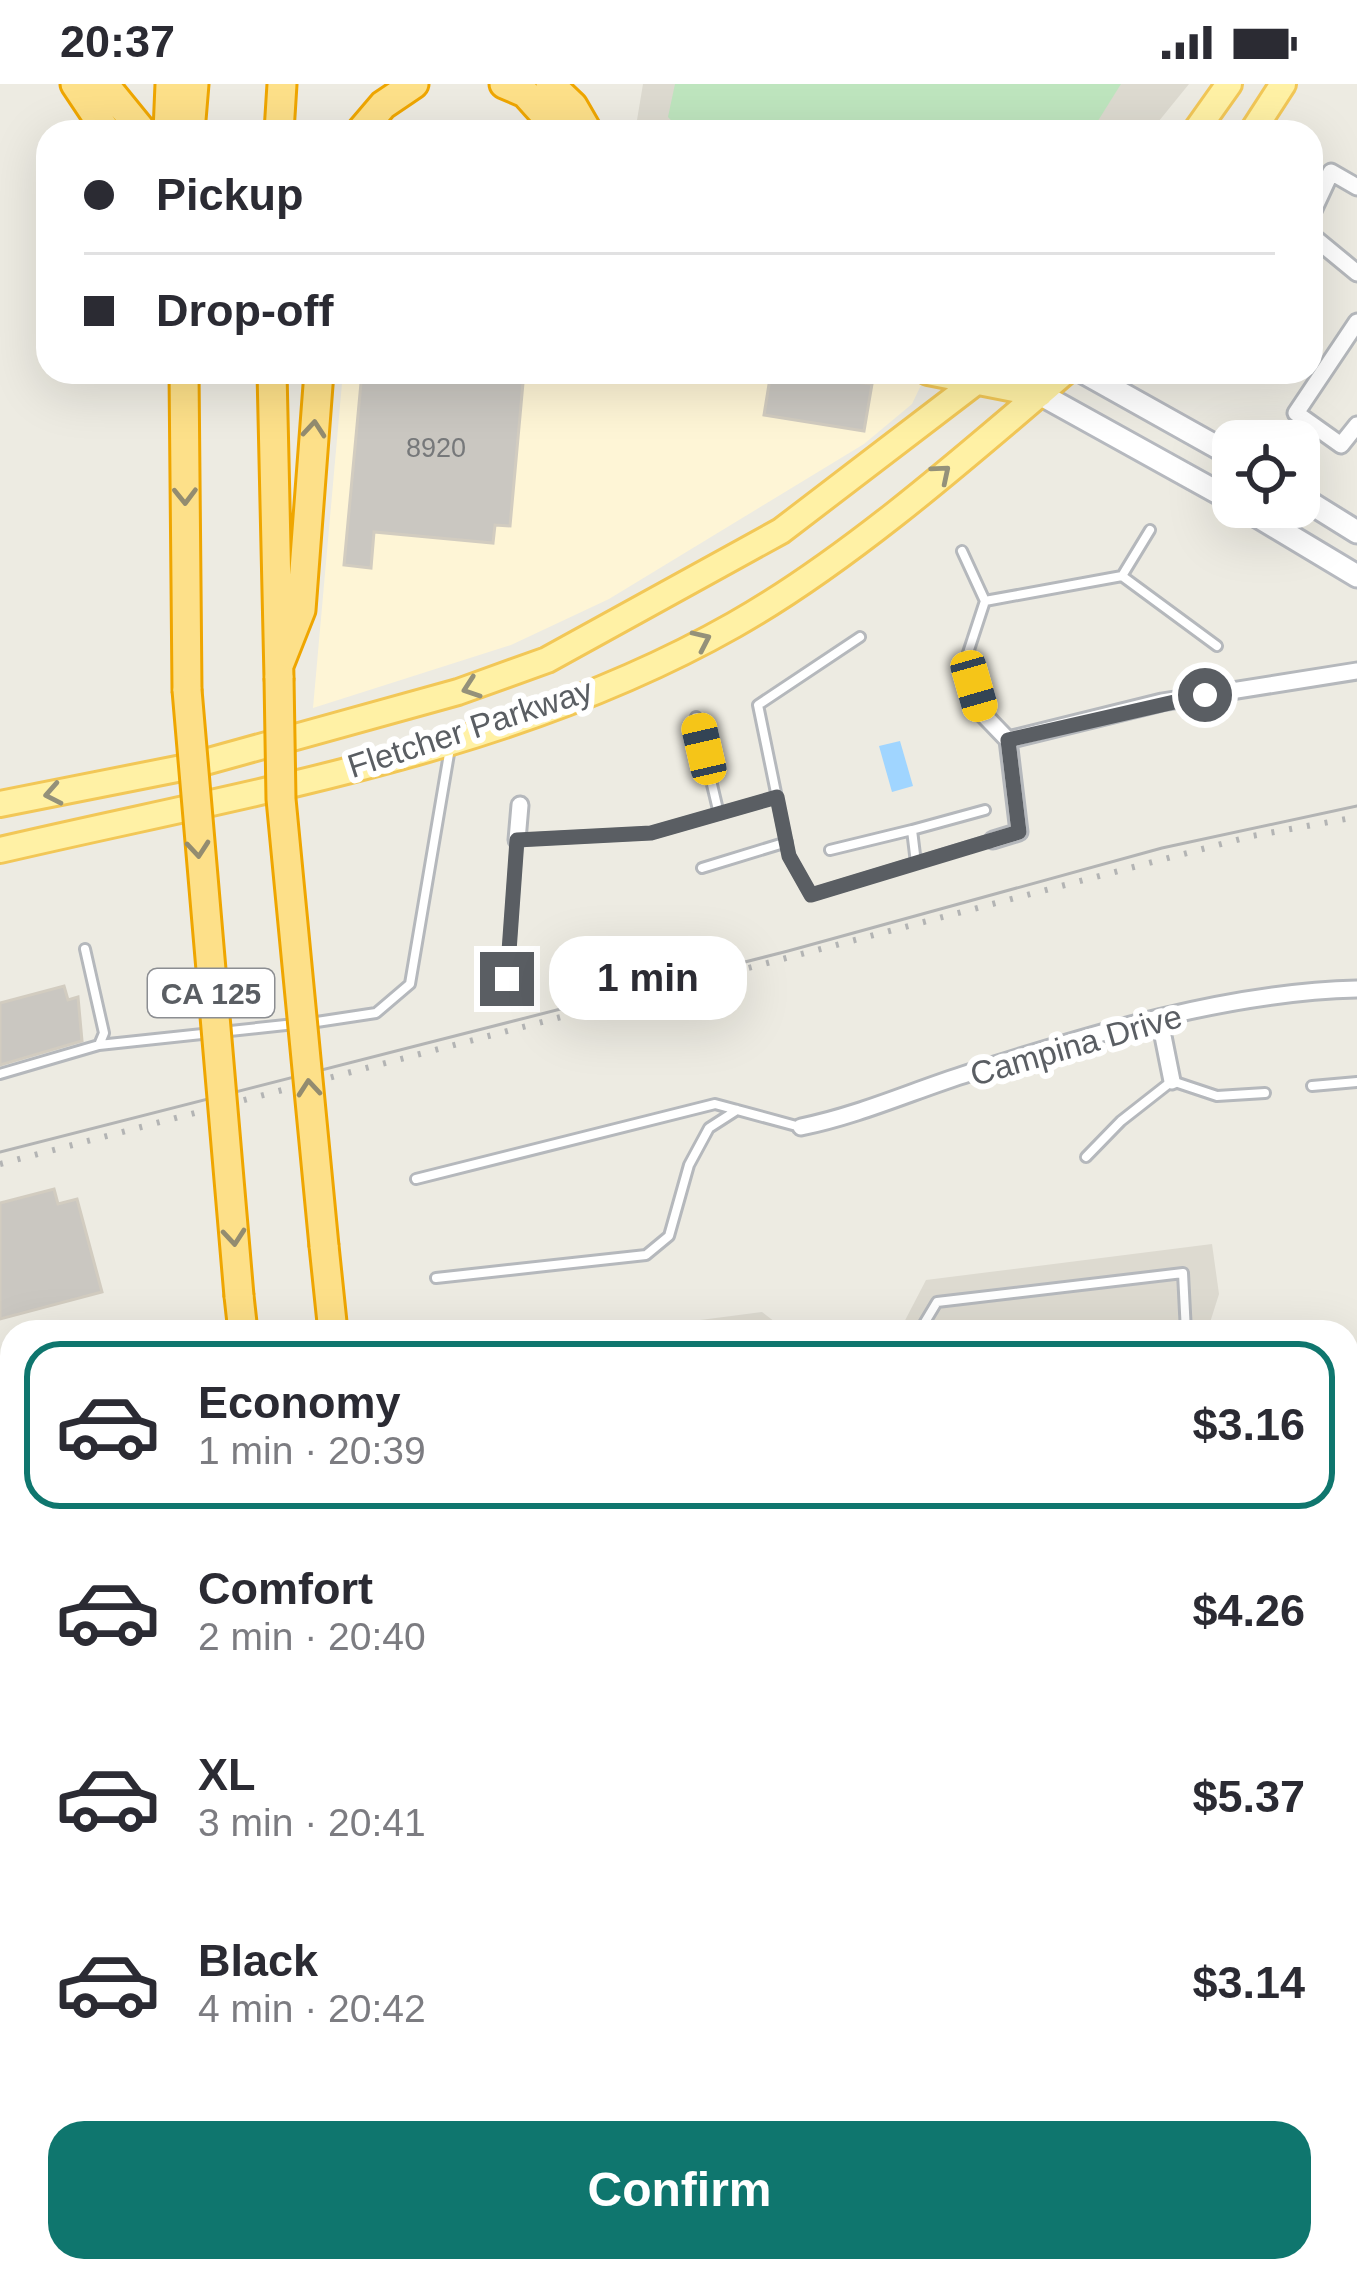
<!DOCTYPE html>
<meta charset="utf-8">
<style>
body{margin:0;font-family:Helvetica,sans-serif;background:#f2f2f3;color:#2b2b33;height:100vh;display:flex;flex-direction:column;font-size:45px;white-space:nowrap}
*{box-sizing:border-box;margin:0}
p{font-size:39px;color:#7c7c81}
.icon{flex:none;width:66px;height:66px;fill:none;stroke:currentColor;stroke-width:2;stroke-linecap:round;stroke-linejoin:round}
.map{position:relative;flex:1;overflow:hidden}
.panel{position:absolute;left:0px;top:1236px;width:1359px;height:963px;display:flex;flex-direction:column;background:#fff;border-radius:36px 36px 0 0;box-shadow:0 12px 48px #0002}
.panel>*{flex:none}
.guide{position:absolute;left:36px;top:36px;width:1287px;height:264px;border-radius:36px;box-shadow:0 12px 48px #0002;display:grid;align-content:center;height:264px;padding:0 48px;background:#fff}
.buttons{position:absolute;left:1212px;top:336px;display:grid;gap:24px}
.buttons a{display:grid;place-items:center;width:108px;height:108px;border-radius:24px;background:#fff;box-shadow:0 12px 48px #0002;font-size:60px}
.end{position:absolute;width:54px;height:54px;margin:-27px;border:15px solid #5a5e63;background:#fff;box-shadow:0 0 0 6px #fff}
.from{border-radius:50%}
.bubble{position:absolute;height:84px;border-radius:36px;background:#fff;box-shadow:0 12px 48px #0002;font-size:39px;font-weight:700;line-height:84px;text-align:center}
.car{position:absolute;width:36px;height:72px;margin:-36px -18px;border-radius:15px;box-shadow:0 0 9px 3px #0007;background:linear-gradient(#f5c518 24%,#345 0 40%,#f5c518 0 76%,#345 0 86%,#f5c518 0)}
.guide b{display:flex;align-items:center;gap:42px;height:114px;font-size:45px}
.guide b+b{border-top:3px solid #e1e1e2}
.guide i{width:30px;height:30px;background:#2b2b33}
ul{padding:21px 0 0;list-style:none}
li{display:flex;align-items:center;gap:36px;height:168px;margin:0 24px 18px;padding:0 24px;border:6px solid transparent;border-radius:36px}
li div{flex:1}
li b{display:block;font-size:45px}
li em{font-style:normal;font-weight:700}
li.active{border-color:#0f766e}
li>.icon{width:108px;height:108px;stroke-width:1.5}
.button{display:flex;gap:24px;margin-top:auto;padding:24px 48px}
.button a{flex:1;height:138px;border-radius:36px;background:#0f766e;color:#fff;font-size:48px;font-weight:700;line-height:138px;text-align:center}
.status{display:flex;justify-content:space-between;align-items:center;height:84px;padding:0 60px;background:#fff;direction:ltr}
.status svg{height:33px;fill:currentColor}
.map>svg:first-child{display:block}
.commercial{fill:#fef5d6}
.education{fill:#dddad0}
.medical{fill:#fbe0dd}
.green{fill:#bee5be}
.water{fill:#a0d5ff}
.building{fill:#cac7c1;stroke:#d2ccc0;stroke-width:3}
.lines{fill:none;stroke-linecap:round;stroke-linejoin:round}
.lane-casing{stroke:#b5b8bc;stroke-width:14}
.street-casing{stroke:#b5b8bc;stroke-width:21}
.secondary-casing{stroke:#b6b9bf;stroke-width:27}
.primary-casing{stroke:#f2c757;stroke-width:30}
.highway-casing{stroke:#efa600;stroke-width:33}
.lane{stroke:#fff;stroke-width:8}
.street{stroke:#fff;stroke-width:15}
.secondary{stroke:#fff;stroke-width:21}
.primary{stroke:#fff1a5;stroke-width:24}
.highway{stroke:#fde089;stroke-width:27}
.tram{stroke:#b3b4b4;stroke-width:3}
.rail{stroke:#b3b4b4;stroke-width:6;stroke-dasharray:3 15;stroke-linecap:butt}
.highway-bridge-casing{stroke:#efa600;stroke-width:33;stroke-linecap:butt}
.highway-bridge{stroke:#fde089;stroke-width:27}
.oneway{stroke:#938c70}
.oneway2{stroke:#94917a}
.route{stroke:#5a5e63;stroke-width:15}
.labels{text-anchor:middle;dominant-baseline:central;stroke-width:12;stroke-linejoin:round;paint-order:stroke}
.number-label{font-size:27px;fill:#76787a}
.shield{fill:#fff;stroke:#8c8e92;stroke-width:3}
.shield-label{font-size:30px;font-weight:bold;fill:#5a5e63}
.street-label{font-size:33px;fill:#5a5e63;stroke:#fff}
</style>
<div class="status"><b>20:37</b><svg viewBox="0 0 49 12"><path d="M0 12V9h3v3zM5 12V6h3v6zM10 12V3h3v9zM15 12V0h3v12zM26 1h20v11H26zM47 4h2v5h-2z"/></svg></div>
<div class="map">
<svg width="1357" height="2198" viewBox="0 0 1357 2198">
<rect width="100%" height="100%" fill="#edebe2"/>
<!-- commercial -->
<path class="commercial" d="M 343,288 L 837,288 L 922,299 L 912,320 L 864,360 L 609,515 L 511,561 L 313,624 Z"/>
<!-- education -->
<path class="education" d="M 643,0 L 1189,0 L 1150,48 L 635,48 Z
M 1212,1160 L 1219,1210 L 1207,1248 L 899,1248 L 926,1196 Z
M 762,1228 L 788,1248 L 503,1248 L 604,1239 L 654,1242 Z"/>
<!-- medical -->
<path class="medical" d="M 0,1469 L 12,1470 L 12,2187 L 150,2187 L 110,2198 L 0,2198 Z"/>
<!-- green -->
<path class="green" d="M 675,0 L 1121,0 L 1091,48 L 925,48 L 906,36 L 882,48 L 682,48 L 668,33 Z"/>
<!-- water -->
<path class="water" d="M 900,657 L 913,702 L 892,708 L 879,662 Z"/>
<!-- building -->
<path class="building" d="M 362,288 L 524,288 L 510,442 L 495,441 L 493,459 L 374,448 L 371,484 L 344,481 Z
M 771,288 L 872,300 L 864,347 L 764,331 Z
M 64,902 L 68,916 L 78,913 L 82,957 L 0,981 L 0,919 Z
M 54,1105 L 58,1120 L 77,1115 L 102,1208 L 0,1235 L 0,1119 Z"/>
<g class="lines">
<!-- lane casing -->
<g class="lane-casing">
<path id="lane" d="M 962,467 L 985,517
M 1122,492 L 1150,446
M 860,553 L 758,621 L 789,772 L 811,811 L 991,756
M 981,627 L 966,575 L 985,517 L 1122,492 L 1217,562
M 696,633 L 719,730
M 830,766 L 912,746
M 916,779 L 912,746 L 985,726
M 702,784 L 787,758
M 507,895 L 517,756 L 651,749 L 777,713
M 310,939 L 376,929 L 410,900 L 450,664
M 99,961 L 295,940
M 0,990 L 99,961 L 104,949 L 85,865
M 1312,1002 L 1357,998
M 1086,1073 L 1121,1037 L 1172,997 L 1217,1012 L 1265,1009
M 416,1095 L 715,1020 L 800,1043
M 436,1194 L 646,1171 L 669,1152 L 689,1081 L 709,1044 L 737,1026
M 919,1248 L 937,1218 L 1183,1189 L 1186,1248
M 1347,1348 L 1357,1338
M 796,2187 L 822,2198
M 841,2198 L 846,2187"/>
</g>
<!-- street casing -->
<g class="street-casing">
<path id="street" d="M 1311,131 L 1331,88 L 1357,103
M 1311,151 L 1357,189
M 1357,238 L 1296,329 L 1341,361 L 1357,341
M 981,628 L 1008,656 L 1162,618 L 1357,587
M 517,756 L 520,721
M 993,756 L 1019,748 L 1008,656
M 1160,937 L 1172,997
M 801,1043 C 860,1031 912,1007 969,989 C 1092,950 1227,908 1357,905
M 1347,1470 L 1357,1489
M 1354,1807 L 1357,1842
M 1347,2003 L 1357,1983
M 1288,2187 L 1291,2198
M 52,2198 L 69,2187"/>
</g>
<!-- secondary casing -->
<g class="secondary-casing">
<path id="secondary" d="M 1083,288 L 1233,372
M 1040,310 L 1233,417
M 1299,412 L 1357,448
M 1242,423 L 1357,492
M 0,1331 L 12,1335
M 0,1451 L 12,1452
M 116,2187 L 127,2198
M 1119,2187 L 1123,2198
M 375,2198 L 443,2198"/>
</g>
<!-- primary casing -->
<g class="primary-casing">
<path id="primary" d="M 1195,48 L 1229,0
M 1252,48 L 1283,0
M 928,288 L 1040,310
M 0,720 L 187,683 L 458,608 L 547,576 L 781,447 L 989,288
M 0,766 C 248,708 510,668 734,541 C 846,478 967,372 1065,288"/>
</g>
<!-- highway casing -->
<g class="highway-casing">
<path id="highway" d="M 75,0 L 107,48
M 104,0 L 143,48
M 504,0 L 525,9 L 560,48
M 550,0 L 573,22 L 588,48
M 168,48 L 170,0
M 190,48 L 194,0
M 279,48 L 282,0
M 360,48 L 383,21 L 414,0
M 184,288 L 187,606
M 272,288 L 279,594
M 280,579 L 301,526 L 319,288
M 324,1162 L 333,1248
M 239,1212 L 243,1248
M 273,2187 L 273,2198
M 350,2187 L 351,2198
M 499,2187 L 503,2198
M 524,2187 L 528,2198
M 253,2198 L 253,2187"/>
</g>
<!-- lane -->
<use href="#lane" class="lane"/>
<!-- street -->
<use href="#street" class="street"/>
<!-- secondary -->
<use href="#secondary" class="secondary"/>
<!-- primary -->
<use href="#primary" class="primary"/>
<!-- highway -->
<use href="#highway" class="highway"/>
<!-- tram -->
<path class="tram" d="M 0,1068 L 788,867 L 1162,764 L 1357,722"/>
<!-- rail -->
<path class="rail" d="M 0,1080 L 1252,752 L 1357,733"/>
<!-- highway-bridge casing -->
<g class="highway-bridge-casing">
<path id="highway-bridge" d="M 279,594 L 281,715 L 324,1162
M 187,606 L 239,1212
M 428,2187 L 429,2198"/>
</g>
<!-- highway-bridge -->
<use href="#highway-bridge" class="highway-bridge"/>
</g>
<!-- one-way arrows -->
<defs><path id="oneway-chevron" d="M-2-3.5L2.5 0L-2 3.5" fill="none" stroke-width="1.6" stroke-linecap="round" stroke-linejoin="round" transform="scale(3)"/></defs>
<g class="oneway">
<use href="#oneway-chevron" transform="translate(314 345) rotate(-85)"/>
<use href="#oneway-chevron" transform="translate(185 412) rotate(89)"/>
<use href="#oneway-chevron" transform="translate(198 765) rotate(85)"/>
<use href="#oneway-chevron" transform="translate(309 1004) rotate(-95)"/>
<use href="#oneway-chevron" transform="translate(234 1153) rotate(85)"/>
</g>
<g class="oneway2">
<use href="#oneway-chevron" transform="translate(942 389) rotate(-40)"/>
<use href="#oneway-chevron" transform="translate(702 556) rotate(-25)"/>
<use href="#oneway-chevron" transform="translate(471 604) rotate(161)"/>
<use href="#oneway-chevron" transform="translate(53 710) rotate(169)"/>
</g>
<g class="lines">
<!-- route -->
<path class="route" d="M 507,895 L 517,756 L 651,749 L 777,713 L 789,772 L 811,811 L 1019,748 L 1008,656 L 1205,611"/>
</g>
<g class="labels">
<!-- number labels -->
<g class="number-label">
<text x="436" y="364">8920</text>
</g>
<!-- shield labels -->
<rect class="shield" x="148" y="885" width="126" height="48" rx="9"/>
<g class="shield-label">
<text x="211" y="909">CA 125</text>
</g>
<!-- street labels -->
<g class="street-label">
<text transform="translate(470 644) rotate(-18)">Fletcher Parkway</text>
<text transform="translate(1076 961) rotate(-16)">Campina Drive</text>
</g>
</g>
</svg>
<div class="buttons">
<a><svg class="icon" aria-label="locate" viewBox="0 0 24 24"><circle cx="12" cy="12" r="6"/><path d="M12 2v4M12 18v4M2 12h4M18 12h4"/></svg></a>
</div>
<i class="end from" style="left:1205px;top:611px"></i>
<i class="end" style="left:507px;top:895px"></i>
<div class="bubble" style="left:549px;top:852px;width:198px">1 min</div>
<i class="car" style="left:974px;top:602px;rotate:164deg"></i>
<i class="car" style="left:704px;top:665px;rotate:347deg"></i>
<div class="guide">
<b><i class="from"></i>Pickup</b>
<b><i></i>Drop-off</b>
</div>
<section class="panel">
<ul>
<li class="active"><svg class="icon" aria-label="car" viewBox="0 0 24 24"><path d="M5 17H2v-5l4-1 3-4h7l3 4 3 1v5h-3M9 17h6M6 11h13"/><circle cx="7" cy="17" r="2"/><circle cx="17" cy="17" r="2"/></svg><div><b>Economy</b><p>1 min · 20:39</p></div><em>$3.16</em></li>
<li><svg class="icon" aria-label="car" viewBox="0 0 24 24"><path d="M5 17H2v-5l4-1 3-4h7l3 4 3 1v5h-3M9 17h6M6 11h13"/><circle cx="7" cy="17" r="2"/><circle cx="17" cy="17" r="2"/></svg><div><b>Comfort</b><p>2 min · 20:40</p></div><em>$4.26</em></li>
<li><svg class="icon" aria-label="car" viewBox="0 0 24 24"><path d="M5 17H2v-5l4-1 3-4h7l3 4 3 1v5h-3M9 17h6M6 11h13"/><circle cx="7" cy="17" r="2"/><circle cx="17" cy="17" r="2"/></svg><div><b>XL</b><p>3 min · 20:41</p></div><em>$5.37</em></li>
<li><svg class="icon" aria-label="car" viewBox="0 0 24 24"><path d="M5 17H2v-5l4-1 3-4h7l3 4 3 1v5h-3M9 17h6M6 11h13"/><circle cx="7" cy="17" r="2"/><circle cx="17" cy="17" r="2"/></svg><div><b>Black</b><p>4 min · 20:42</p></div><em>$3.14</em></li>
</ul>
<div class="button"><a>Confirm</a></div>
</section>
</div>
